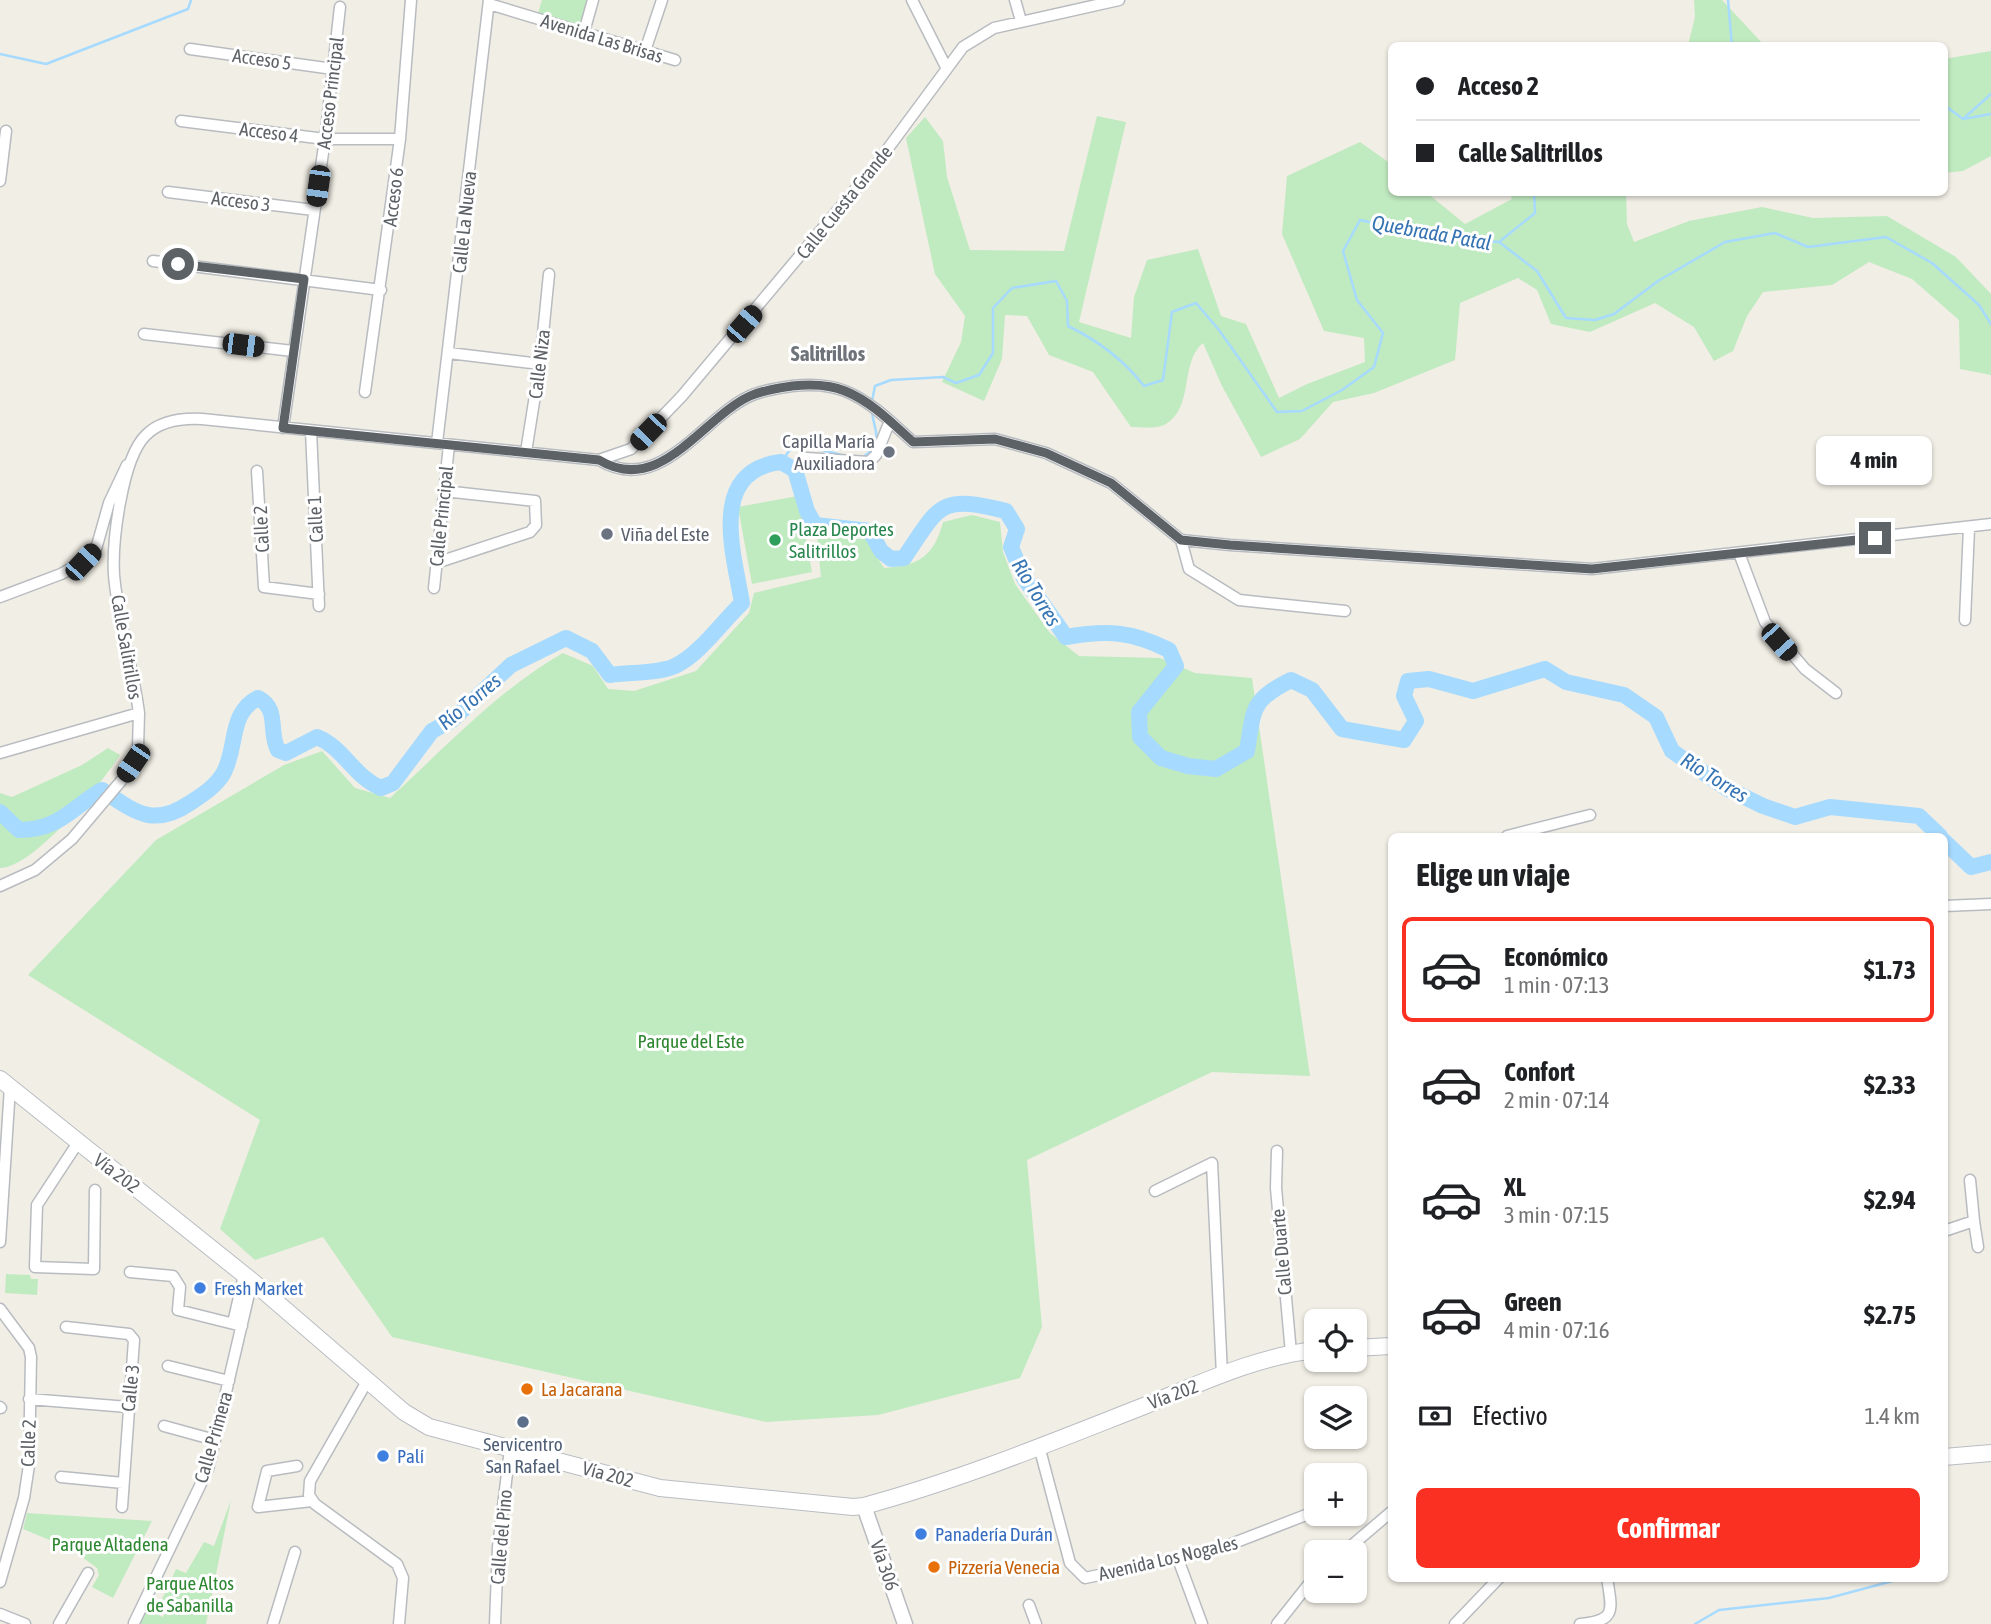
<!DOCTYPE html>
<html lang="es">
<meta charset="utf-8">
<style>
body{margin:0;font-family:"Asap Condensed",sans-serif;background:#f6f6f6;color:#202124;height:100vh;display:flex;flex-direction:column;font-size:26px;white-space:nowrap}
*{box-sizing:border-box;margin:0}
p{font-size:23px;color:#757577}
.icon{flex:none;width:38px;height:38px;fill:none;stroke:currentColor;stroke-width:2;stroke-linecap:round;stroke-linejoin:round}
.map{position:relative;flex:1;overflow:hidden}
.details{position:absolute;left:1388px;top:833px;width:560px;height:749px;display:flex;flex-direction:column;background:#fff;border-radius:10px;box-shadow:0 2px 5px #0004}
.details>*{flex:none}
.top-card{position:absolute;left:1388px;top:42px;width:560px;height:154px;border-radius:10px;box-shadow:0 2px 5px #0004;display:grid;align-content:center;height:154px;padding:0 28px;background:#fff}
.fabs{position:absolute;left:1304px;top:1309px;display:grid;gap:14px}
.fabs a{display:grid;place-items:center;width:63px;height:63px;border-radius:10px;background:#fff;box-shadow:0 2px 5px #0004;font-size:35px}
.end{position:absolute;width:32px;height:32px;margin:-16px;border:9px solid #5d6267;background:#fff;box-shadow:0 0 0 4px #fff}
.from{border-radius:50%}
.bubble{position:absolute;height:49px;border-radius:10px;background:#fff;box-shadow:0 2px 5px #0004;font-size:23px;font-weight:700;line-height:49px;text-align:center}
.car{position:absolute;width:21px;height:42px;margin:-21px -10px;border-radius:9px;box-shadow:0 0 5px 2px #0007;background:linear-gradient(#222 24%,#8ab4d8 0 40%,#222 0 76%,#8ab4d8 0 86%,#222 0)}
.top-card b{display:flex;align-items:center;gap:24px;height:66px;font-size:26px}
.top-card b+b{border-top:2px solid #e0e0e0}
.top-card i{width:18px;height:18px;background:#202124}
ul{padding:0;list-style:none}
li{display:flex;align-items:center;gap:21px;height:105px;margin:0 14px 10px;padding:0 14px;border:4px solid transparent;border-radius:10px}
li div{flex:1}
li b{display:block;font-size:26px}
li em{font-style:normal;font-weight:700}
li.selected{border-color:#fa3122}
li>.icon{width:63px;height:63px;stroke-width:1.5}
h2{padding:0 28px;font-size:32px;line-height:84px}
.pay{display:flex;align-items:center;gap:18px;height:77px;padding:0 28px;font-size:26px}
.pay p{margin-inline-start:auto}
.button{display:flex;gap:14px;margin-top:auto;padding:14px 28px}
.button a{flex:1;height:80px;border-radius:10px;background:#fa3122;color:#fff;font-size:28px;font-weight:700;line-height:80px;text-align:center}
.map>svg:first-child{display:block}
.green{fill:#c0eac0}
.lines{fill:none;stroke-linecap:round;stroke-linejoin:round}
.stream{stroke:#a7daff;stroke-width:2.5}
.river{stroke:#a7daff;stroke-width:16}
.minor-casing{stroke:#b8bcc0;stroke-width:13}
.tertiary-casing{stroke:#b8bcc0;stroke-width:17}
.secondary-casing{stroke:#b9bdc3;stroke-width:18}
.minor{stroke:#fff;stroke-width:10}
.tertiary{stroke:#fff;stroke-width:14}
.secondary{stroke:#fff;stroke-width:16}
.route{stroke:#5d6267;stroke-width:9}
.worship-dot{fill:#6b7280;stroke:#fff;stroke-width:2.5}
.leisure-dot{fill:#2e9e5b;stroke:#fff;stroke-width:2.5}
.shop-dot{fill:#3f7fe0;stroke:#fff;stroke-width:2.5}
.food-dot{fill:#e8710a;stroke:#fff;stroke-width:2.5}
.service-dot{fill:#5c6f8a;stroke:#fff;stroke-width:2.5}
.labels{text-anchor:middle;dominant-baseline:central;stroke-width:6;stroke-linejoin:round;paint-order:stroke}
.street-label{font-size:19px;fill:#5d6267;stroke:#fff}
.worship-label{font-size:19px;fill:#5b616d;stroke:#fff;text-anchor:end}
.leisure-label{font-size:19px;fill:#27864d;stroke:#fff;text-anchor:start}
.park-label{font-size:19px;fill:#2d8730;stroke:#fff}
.shop-label{font-size:19px;fill:#366cbe;stroke:#fff;text-anchor:start}
.food-label{font-size:19px;fill:#c56008;stroke:#fff;text-anchor:start}
.service-label{font-size:19px;fill:#4e5e75;stroke:#fff}
.water-label{font-size:21px;font-style:italic;fill:#3674b3;stroke:#fff}
.neighbourhood-label{font-size:21px;font-weight:bold;fill:#6e747a;stroke:#fff}
</style>
<div class="map">
<svg width="1991" height="1624" viewBox="0 0 1991 1624">
<rect width="100%" height="100%" fill="#f1eee5"/>
<!-- green -->
<path class="green" d="M 542,0 L 588,0 L 581,26 L 538,13 Z
M 1694,0 L 1722,0 L 1764,45 L 1688,45 L 1695,17 Z
M 1991,51 L 1991,156 L 1963,171 L 1944,173 L 1944,59 Z
M 1097,116 L 1126,122 L 1079,322 L 1131,338 L 1134,297 L 1147,260 L 1198,249 L 1221,316 L 1246,324 L 1279,398 L 1307,384 L 1365,362 L 1364,338 L 1324,331 L 1282,234 L 1287,176 L 1360,142 L 1391,164 L 1391,192 L 1427,193 L 1465,224 L 1512,199 L 1509,192 L 1626,193 L 1627,224 L 1634,242 L 1689,221 L 1762,207 L 1813,218 L 1887,216 L 1956,257 L 1991,294 L 1991,375 L 1960,369 L 1959,320 L 1912,279 L 1869,262 L 1832,285 L 1763,292 L 1747,316 L 1733,351 L 1714,361 L 1694,327 L 1655,303 L 1590,332 L 1551,324 L 1537,290 L 1518,278 L 1460,303 L 1455,360 L 1374,393 L 1333,402 L 1300,439 L 1261,457 L 1222,386 L 1203,343 C 1179,363 1195,409 1164,425 C 1156,429 1140,427 1131,427 L 1093,372 L 1049,355 L 1027,316 L 1005,315 L 1002,359 L 984,401 L 942,382 L 961,342 L 965,316 L 935,274 L 906,138 L 925,117 L 943,141 L 947,177 L 970,250 L 1064,251 Z
M 798,496 L 812,572 L 752,584 L 738,507 Z
M 972,515 L 1000,522 L 1003,552 L 1015,584 L 1050,633 L 1079,656 L 1160,658 L 1195,673 L 1252,678 L 1310,1076 L 1212,1072 L 1027,1160 L 1042,1327 L 1020,1378 L 878,1415 L 766,1422 L 392,1337 L 323,1237 L 255,1260 L 220,1229 L 260,1120 L 28,975 L 156,840 L 284,765 L 322,751 L 355,788 L 390,798 C 445,748 498,690 563,653 L 593,666 L 608,689 L 634,691 L 696,671 L 749,613 L 754,593 L 821,577 L 817,537 L 866,539 L 884,568 C 919,566 934,556 943,522 Z
M 108,748 L 120,755 C 101,784 34,868 0,868 L 0,793 L 12,797 L 82,765 Z
M 6,1274 L 30,1275 L 31,1279 L 38,1279 L 37,1295 L 5,1293 Z
M 231,1500 L 206,1624 L 140,1624 L 146,1610 L 163,1617 L 170,1604 L 162,1599 L 176,1569 L 186,1573 L 204,1542 L 214,1546 Z
M 27,1513 L 152,1521 L 113,1598 L 92,1587 L 99,1575 L 97,1568 L 82,1557 L 83,1554 L 23,1529 Z"/>
<g class="lines">
<!-- stream -->
<path class="stream" d="M 1728,0 L 1732,46
M 0,54 L 46,64 L 188,9 L 191,0
M 1944,105 L 1963,119 L 1991,94
M 1963,119 L 1991,114
M 1499,242 L 1535,213 L 1534,192
M 872,401 L 875,386 L 891,380 L 943,377 L 956,383 L 979,375 L 993,353 L 993,308 L 1012,288 L 1056,281 L 1067,301 L 1068,326 C 1099,341 1123,359 1144,386 L 1163,380 L 1172,312 L 1196,303 L 1219,330 L 1277,412 L 1302,411 L 1342,390 L 1374,367 L 1383,333 L 1357,300 L 1343,251 L 1360,220 L 1452,239 L 1499,242 L 1537,271 L 1566,318 L 1595,320 L 1614,314 L 1658,281 L 1725,242 L 1775,233 L 1808,247 L 1886,237 L 1932,263 L 1979,305 L 1991,324
M 863,457 C 886,443 873,429 872,411
M 781,462 L 792,447 L 806,446 L 842,455
M 1695,1624 L 1719,1610 L 1829,1598 L 1900,1579"/>
<!-- river -->
<path class="river" d="M 0,812 L 19,830 C 59,830 71,808 102,790 C 135,812 153,828 190,803 C 202,795 215,787 223,774 C 238,748 228,713 258,698 C 280,709 268,732 278,750 L 286,753 L 317,737 C 343,747 354,777 381,788 L 393,783 L 432,731 L 452,720 L 511,665 L 566,638 L 592,651 L 610,675 C 630,672 657,674 675,666 C 699,655 722,622 742,603 C 734,554 707,471 781,462 L 795,470 L 807,511 L 815,525 L 870,531 L 881,551 L 891,559 L 904,558 C 940,505 939,494 1006,511 L 1017,529 L 1011,547 L 1024,578 L 1066,637 C 1107,630 1131,631 1169,650 L 1176,666 L 1139,712 L 1140,737 L 1161,758 L 1188,766 L 1216,769 L 1247,751 C 1254,708 1251,700 1291,680 L 1312,690 L 1342,729 L 1404,740 L 1416,721 L 1404,696 L 1408,681 L 1429,679 L 1473,691 L 1545,669 L 1566,682 L 1624,695 L 1656,717 L 1672,751 L 1726,788 L 1763,806 L 1795,817 L 1830,807 L 1919,816 L 1940,836
M 1944,841 L 1971,867 L 1991,862"/>
<!-- minor casing -->
<g class="minor-casing">
<path id="minor" d="M 912,0 L 946,67
M 1015,0 L 1021,21
M 489,4 L 675,60
M 584,32 L 593,0
M 190,49 L 333,69
M 645,51 L 662,0
M 181,121 L 325,139 L 400,139
M 0,181 L 6,131
M 168,192 L 314,210
M 153,261 L 381,290
M 144,334 L 293,351
M 449,353 L 540,364
M 365,392 L 400,139 L 411,0
M 283,428 L 325,139 L 340,7
M 311,431 L 319,606
M 437,443 L 489,0
M 526,452 L 540,364 L 549,274
M 806,458 L 869,462 L 876,455 L 890,421
M 599,460 L 631,449 L 682,396 L 875,166 L 963,47 L 994,28 L 1119,0
M 257,471 L 264,587 L 319,594
M 1181,540 L 1189,569 L 1239,600 L 1345,611
M 1739,553 L 1765,622 L 1805,669 L 1836,693
M 436,563 L 530,532 L 536,525 L 535,501 L 444,491
M 434,588 L 449,445
M 0,597 L 61,574 L 83,562 L 96,549 L 109,503 L 127,465
M 1965,620 L 1969,528
M 0,753 L 139,713
M 1507,836 L 1590,815
M 0,886 L 35,870 L 72,839 L 121,781 L 133,763 L 138,748 L 139,713 C 133,667 118,621 114,575 C 112,542 122,458 146,435 C 161,420 182,418 202,419 L 599,460 C 660,497 702,418 750,396 C 763,390 778,388 792,386 C 810,384 828,384 845,391 C 872,402 892,423 913,442 L 995,439 L 1046,453 L 1111,483 L 1181,540 L 1230,545 L 1592,569 L 1991,524
M 1944,906 L 1991,904
M 77,1144 L 37,1205 L 35,1267 L 94,1269 L 95,1190
M 1277,1151 L 1276,1188 L 1291,1353
M 1155,1191 L 1212,1163 L 1222,1375
M 1974,1221 L 1978,1247
M 1944,1231 L 1974,1221 L 1970,1180
M 0,1242 L 10,1087
M 130,1272 L 173,1276 L 180,1287 L 178,1310 L 242,1326
M 0,1309 L 29,1348 L 31,1357 L 29,1465 L 24,1498 L 0,1582
M 233,1323 L 244,1275
M 66,1327 L 129,1334 L 134,1340 L 122,1507
M 168,1366 L 229,1381
M 366,1383 L 310,1481 L 309,1495 L 315,1504 L 397,1564 L 403,1578 L 399,1624
M 29,1399 L 128,1407
M 0,1407 L 1,1408
M 164,1426 L 215,1440
M 1039,1446 L 1070,1563 L 1085,1578 L 1213,1551 L 1306,1515
M 297,1466 L 267,1471 L 258,1507 L 312,1501
M 61,1477 L 123,1483
M 1344,1552 L 1391,1512
M 1178,1559 L 1202,1624
M 1029,1605 L 1036,1624
M 0,1614 L 25,1624
M 134,1623 L 208,1469 L 252,1281
M 59,1624 L 88,1573
M 273,1624 L 295,1552
M 495,1624 L 498,1547 L 510,1449
M 1277,1624 L 1316,1575
M 1455,1624 L 1499,1578
M 1580,1624 C 1617,1621 1612,1610 1607,1578"/>
</g>
<!-- tertiary casing -->
<g class="tertiary-casing">
<path id="tertiary" d="M 864,1506 L 905,1624"/>
</g>
<!-- secondary casing -->
<g class="secondary-casing">
<path id="secondary" d="M 0,1079 L 252,1281 L 404,1412 L 429,1427 L 660,1488 L 853,1507 L 864,1506 C 960,1480 1052,1442 1144,1406 C 1199,1384 1257,1356 1316,1350
M 1354,1348 L 1391,1346
M 1944,1457 L 1991,1453"/>
</g>
<!-- minor -->
<use href="#minor" class="minor"/>
<!-- tertiary -->
<use href="#tertiary" class="tertiary"/>
<!-- secondary -->
<use href="#secondary" class="secondary"/>
</g>
<g class="lines">
<!-- route -->
<path class="route" d="M 178,264 L 304,279 L 283,428 L 599,460 C 660,497 702,418 750,396 C 763,390 778,388 792,386 C 810,384 828,384 845,391 C 872,402 892,423 913,442 L 995,439 L 1046,453 L 1111,483 L 1181,540 L 1230,545 L 1592,569 L 1875,538"/>
</g>
<!-- markers -->
<g class="worship-dot">
<circle cx="889" cy="452" r="7"/>
<circle cx="607" cy="534" r="7"/>
</g>
<circle class="leisure-dot" cx="775" cy="540" r="7"/>
<g class="shop-dot">
<circle cx="200" cy="1288" r="7"/>
<circle cx="383" cy="1456" r="7"/>
<circle cx="921" cy="1534" r="7"/>
</g>
<g class="food-dot">
<circle cx="527" cy="1389" r="7"/>
<circle cx="934" cy="1567" r="7"/>
</g>
<circle class="service-dot" cx="523" cy="1422" r="7"/>
<g class="labels">
<!-- street labels -->
<g class="street-label">
<text transform="translate(602 38) rotate(17)">Avenida Las Brisas</text>
<text transform="translate(262 59) rotate(8)">Acceso 5</text>
<text transform="translate(330 93) rotate(-83)">Acceso Principal</text>
<text transform="translate(269 132) rotate(7)">Acceso 4</text>
<text transform="translate(393 197) rotate(-83)">Acceso 6</text>
<text transform="translate(241 201) rotate(7)">Acceso 3</text>
<text transform="translate(844 202) rotate(-51)">Calle Cuesta Grande</text>
<text transform="translate(464 222) rotate(-84)">Calle La Nueva</text>
<text transform="translate(539 364) rotate(-83)">Calle Niza</text>
<text transform="translate(441 516) rotate(-84)">Calle Principal</text>
<text transform="translate(315 519) rotate(-93)">Calle 1</text>
<text transform="translate(261 529) rotate(-93)">Calle 2</text>
<text transform="translate(127 647) rotate(80)">Calle Salitrillos</text>
<text transform="translate(117 1173) rotate(37)">Vía 202</text>
<text transform="translate(1281 1252) rotate(-95)">Calle Duarte</text>
<text transform="translate(130 1388) rotate(-84)">Calle 3</text>
<text transform="translate(1173 1394) rotate(-21)">Vía 202</text>
<text transform="translate(213 1437) rotate(-74)">Calle Primera</text>
<text transform="translate(28 1443) rotate(-88)">Calle 2</text>
<text transform="translate(608 1474) rotate(15)">Vía 202</text>
<text transform="translate(501 1537) rotate(-85)">Calle del Pino</text>
<text transform="translate(1168 1558) rotate(-13)">Avenida Los Nogales</text>
<text transform="translate(885 1565) rotate(71)">Vía 306</text>
</g>
<!-- worship labels -->
<g class="worship-label">
<text x="875" y="441">Capilla María<tspan x="875" dy="22">Auxiliadora</tspan></text>
<text x="621" y="534" text-anchor="start">Viña del Este</text>
</g>
<!-- leisure labels -->
<g class="leisure-label">
<text x="789" y="529">Plaza Deportes<tspan x="789" dy="22">Salitrillos</tspan></text>
</g>
<!-- park labels -->
<g class="park-label">
<text x="691" y="1041">Parque del Este</text>
<text x="110" y="1544">Parque Altadena</text>
<text x="190" y="1583">Parque Altos<tspan x="190" dy="22">de Sabanilla</tspan></text>
</g>
<!-- shop labels -->
<g class="shop-label">
<text x="214" y="1288">Fresh Market</text>
<text x="397" y="1456">Palí</text>
<text x="935" y="1534">Panadería Durán</text>
</g>
<!-- food labels -->
<g class="food-label">
<text x="541" y="1389">La Jacarana</text>
<text x="948" y="1567">Pizzería Venecia</text>
</g>
<!-- service labels -->
<g class="service-label">
<text x="523" y="1444">Servicentro<tspan x="523" dy="22">San Rafael</tspan></text>
</g>
<!-- water labels -->
<g class="water-label">
<text transform="translate(1432 232) rotate(10)">Quebrada Patal</text>
<text transform="translate(1037 592) rotate(59)">Río Torres</text>
<text transform="translate(469 701) rotate(-40)">Río Torres</text>
<text transform="translate(1715 777) rotate(32)">Río Torres</text>
</g>
<!-- neighbourhood labels -->
<g class="neighbourhood-label">
<text x="828" y="353">Salitrillos</text>
</g>
</g>
</svg>
<div class="fabs">
<a><svg class="icon" aria-label="locate" viewBox="0 0 24 24"><circle cx="12" cy="12" r="6"/><path d="M12 2v4M12 18v4M2 12h4M18 12h4"/></svg></a>
<a><svg class="icon" aria-label="layers" viewBox="0 0 24 24"><path d="M12 4l9 5-9 5-9-5zM3 14l9 5 9-5"/></svg></a>
<a>+</a>
<a>−</a>
</div>
<i class="end from" style="left:178px;top:264px"></i>
<i class="end" style="left:1875px;top:538px"></i>
<div class="bubble" style="left:1816px;top:436px;width:116px">4 min</div>
<i class="car" style="left:318px;top:186px;rotate:188deg"></i>
<i class="car" style="left:744px;top:324px;rotate:41deg"></i>
<i class="car" style="left:243px;top:345px;rotate:97deg"></i>
<i class="car" style="left:648px;top:432px;rotate:224deg"></i>
<i class="car" style="left:83px;top:562px;rotate:43deg"></i>
<i class="car" style="left:1779px;top:642px;rotate:138deg"></i>
<i class="car" style="left:133px;top:763px;rotate:214deg"></i>
<div class="top-card">
<b><i class="from"></i>Acceso 2</b>
<b><i></i>Calle Salitrillos</b>
</div>
<section class="details">
<h2>Elige un viaje</h2>
<ul>
<li class="selected"><svg class="icon" aria-label="car" viewBox="0 0 24 24"><path d="M5 17H2v-5l4-1 3-4h7l3 4 3 1v5h-3M9 17h6M6 11h13"/><circle cx="7" cy="17" r="2"/><circle cx="17" cy="17" r="2"/></svg><div><b>Económico</b><p>1 min · 07:13</p></div><em>$1.73</em></li>
<li><svg class="icon" aria-label="car" viewBox="0 0 24 24"><path d="M5 17H2v-5l4-1 3-4h7l3 4 3 1v5h-3M9 17h6M6 11h13"/><circle cx="7" cy="17" r="2"/><circle cx="17" cy="17" r="2"/></svg><div><b>Confort</b><p>2 min · 07:14</p></div><em>$2.33</em></li>
<li><svg class="icon" aria-label="car" viewBox="0 0 24 24"><path d="M5 17H2v-5l4-1 3-4h7l3 4 3 1v5h-3M9 17h6M6 11h13"/><circle cx="7" cy="17" r="2"/><circle cx="17" cy="17" r="2"/></svg><div><b>XL</b><p>3 min · 07:15</p></div><em>$2.94</em></li>
<li><svg class="icon" aria-label="car" viewBox="0 0 24 24"><path d="M5 17H2v-5l4-1 3-4h7l3 4 3 1v5h-3M9 17h6M6 11h13"/><circle cx="7" cy="17" r="2"/><circle cx="17" cy="17" r="2"/></svg><div><b>Green</b><p>4 min · 07:16</p></div><em>$2.75</em></li>
</ul>
<div class="pay"><svg class="icon" aria-label="cash" viewBox="0 0 24 24"><path d="M3 7h18v10H3z"/><circle cx="12" cy="12" r="2"/></svg>Efectivo<p>1.4 km</p></div>
<div class="button"><a>Confirmar</a></div>
</section>
</div>
